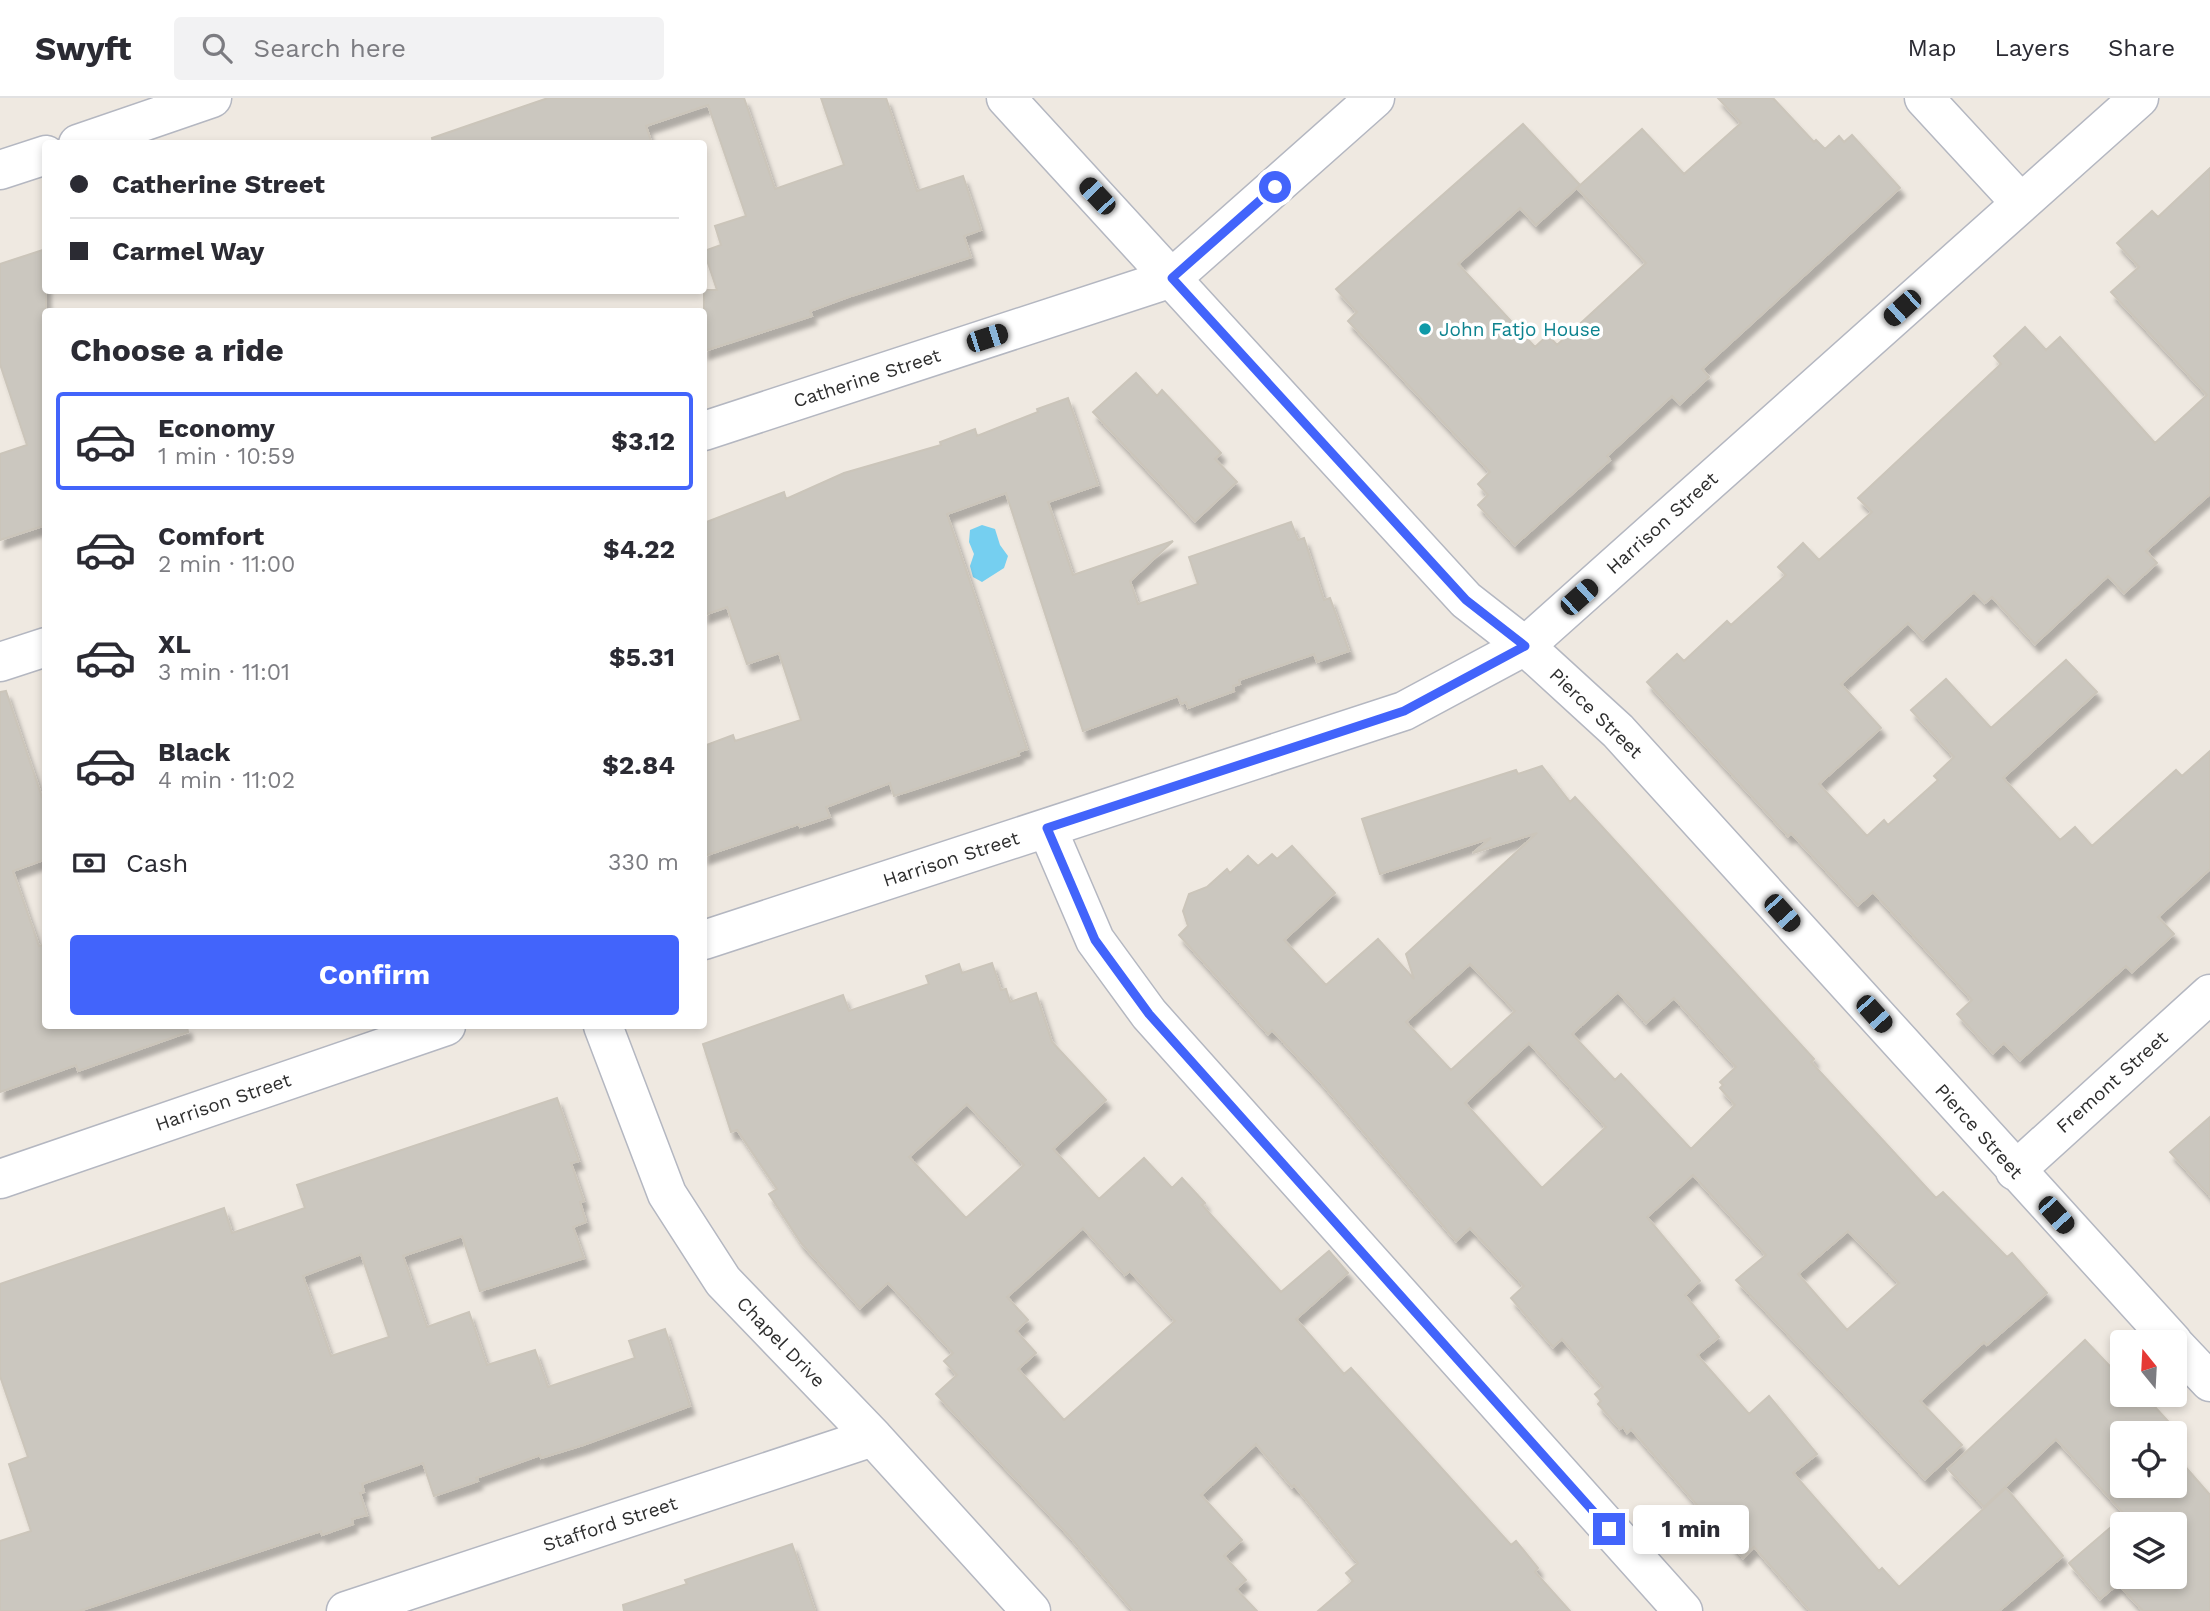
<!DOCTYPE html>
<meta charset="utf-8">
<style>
body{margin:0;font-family:"Work Sans",sans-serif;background:#f2f2f3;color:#2b2b33;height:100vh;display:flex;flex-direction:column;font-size:26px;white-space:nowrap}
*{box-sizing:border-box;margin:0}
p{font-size:23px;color:#7c7c81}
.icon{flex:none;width:38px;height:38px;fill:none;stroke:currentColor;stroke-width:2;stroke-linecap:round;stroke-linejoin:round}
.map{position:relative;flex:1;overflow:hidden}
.details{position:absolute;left:42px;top:210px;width:665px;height:721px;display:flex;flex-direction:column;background:#fff;border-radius:7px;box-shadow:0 4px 10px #0003}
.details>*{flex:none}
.top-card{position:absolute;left:42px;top:42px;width:665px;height:154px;border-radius:7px;box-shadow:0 4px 10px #0003;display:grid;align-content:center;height:154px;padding:0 28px;background:#fff}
.needle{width:46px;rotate:342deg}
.buttons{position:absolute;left:2110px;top:1232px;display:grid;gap:14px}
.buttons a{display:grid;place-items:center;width:77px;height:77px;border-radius:7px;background:#fff;box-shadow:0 4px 10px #0003;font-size:35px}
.end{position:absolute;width:32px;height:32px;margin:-16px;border:9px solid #4264fb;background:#fff;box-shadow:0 0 0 4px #fff}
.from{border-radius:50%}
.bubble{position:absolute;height:49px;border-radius:7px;background:#fff;box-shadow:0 4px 10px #0003;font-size:23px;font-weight:700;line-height:49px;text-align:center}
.car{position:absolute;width:21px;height:42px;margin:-21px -10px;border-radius:9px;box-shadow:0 0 5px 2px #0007;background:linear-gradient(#222 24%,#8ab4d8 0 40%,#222 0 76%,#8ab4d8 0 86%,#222 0)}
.top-card b{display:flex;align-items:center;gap:24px;height:66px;font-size:26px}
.top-card b+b{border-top:2px solid #e1e1e2}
.top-card i{width:18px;height:18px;background:#2b2b33}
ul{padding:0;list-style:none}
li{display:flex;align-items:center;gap:21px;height:98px;margin:0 14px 10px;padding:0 14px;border:4px solid transparent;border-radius:7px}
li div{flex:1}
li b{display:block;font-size:26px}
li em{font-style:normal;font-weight:700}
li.on{border-color:#4264fb}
li>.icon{width:63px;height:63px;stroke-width:1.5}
h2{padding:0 28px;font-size:32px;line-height:84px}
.pay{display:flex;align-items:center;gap:18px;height:77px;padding:0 28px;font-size:26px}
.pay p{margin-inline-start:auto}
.action{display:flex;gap:14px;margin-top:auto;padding:14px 28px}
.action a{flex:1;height:80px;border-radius:7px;background:#4264fb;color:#fff;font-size:28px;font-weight:700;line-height:80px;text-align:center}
header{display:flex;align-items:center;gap:42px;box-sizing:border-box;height:98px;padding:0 35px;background:#fff;border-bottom:2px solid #e1e1e2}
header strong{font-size:33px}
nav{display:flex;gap:38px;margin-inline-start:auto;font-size:24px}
.search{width:490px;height:63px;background:#f2f2f3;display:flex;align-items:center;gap:18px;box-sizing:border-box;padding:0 24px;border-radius:7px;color:#7c7c81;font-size:26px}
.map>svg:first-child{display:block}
.water{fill:#75cff0}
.building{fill:#cbc7bf;stroke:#cbc5ba;stroke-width:2;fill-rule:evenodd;filter:url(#shadow)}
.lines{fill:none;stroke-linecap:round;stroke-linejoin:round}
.street-casing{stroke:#b4b7c1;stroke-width:41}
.street{stroke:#fff;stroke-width:38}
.route{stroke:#4264fb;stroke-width:9}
.culture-dot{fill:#0f9aa8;stroke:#fff;stroke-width:2.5}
.labels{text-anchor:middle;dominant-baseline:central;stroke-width:7;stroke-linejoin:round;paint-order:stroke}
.culture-label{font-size:19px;fill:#0d838f;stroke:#fff;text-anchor:start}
.street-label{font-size:19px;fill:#2e2e2e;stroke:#fff}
</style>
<header>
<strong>Swyft</strong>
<div class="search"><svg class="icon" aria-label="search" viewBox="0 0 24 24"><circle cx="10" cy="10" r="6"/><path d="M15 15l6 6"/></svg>Search here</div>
<nav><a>Map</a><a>Layers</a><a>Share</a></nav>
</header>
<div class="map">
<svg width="2210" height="1513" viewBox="0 0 2210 1513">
<defs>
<filter id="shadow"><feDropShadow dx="4.5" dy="8" stdDeviation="2" flood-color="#0004"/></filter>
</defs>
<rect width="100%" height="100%" fill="#efe9e1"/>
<!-- water -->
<path class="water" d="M 982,427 L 995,431 L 1000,447 L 1008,458 L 1004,470 L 982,484 L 973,479 L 970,468 L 974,456 L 969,444 L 970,432 Z"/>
<!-- building -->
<path class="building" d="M 548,0 L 744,0 L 775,91 L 844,67 L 821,0 L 886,0 L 917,93 L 963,78 L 981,132 L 964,138 L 971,159 L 848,199 L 810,213 L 812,218 L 704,253 L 704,192 L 717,192 L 704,153 L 721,147 L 715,128 L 746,118 L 708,7 L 646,28 L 652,46 L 433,46 L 432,40 Z
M 1718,0 L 1773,0 L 1814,44 L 1816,42 L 1825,51 L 1839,38 L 1844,44 L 1852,37 L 1900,90 L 1702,271 L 1709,279 L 1680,306 L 1672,298 L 1607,358 L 1610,362 L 1515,447 L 1478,407 L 1488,397 L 1478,386 L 1490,374 L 1348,223 L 1357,214 L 1336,191 L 1523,26 L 1580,87 L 1536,127 L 1520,110 L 1458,166 L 1535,249 L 1548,237 L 1557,247 L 1646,165 L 1577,90 L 1642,31 L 1684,76 L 1741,25 Z
M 2210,70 L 2210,396 L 2146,453 L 2157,465 L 2124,495 L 2108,478 L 2035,546 L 1992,499 L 1985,505 L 1974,494 L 1923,541 L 1908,525 L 1841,586 L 1881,630 L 1819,686 L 1867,738 L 1884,722 L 1888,727 L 1938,682 L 1934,678 L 1954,659 L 1911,612 L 1946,581 L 1991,630 L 2066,562 L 2097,594 L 2003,680 L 2060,742 L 2075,729 L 2092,748 L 2176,672 L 2182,678 L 2210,653 L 2210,771 L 2158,819 L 2174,836 L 2132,874 L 2126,868 L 2020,962 L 2004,945 L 1993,955 L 1957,916 L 1972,902 L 1873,794 L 1858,807 L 1791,735 L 1788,738 L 1647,584 L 1677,556 L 1684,563 L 1727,523 L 1731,527 L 1786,477 L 1778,469 L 1803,445 L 1819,462 L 1872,414 L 1858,400 L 2001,266 L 1994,258 L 2025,229 L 2046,252 L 2060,239 L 2155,345 L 2207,297 L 2111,194 L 2139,169 L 2117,145 L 2152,113 L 2158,119 Z
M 46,151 L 46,427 L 0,442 L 0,356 L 27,347 L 0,266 L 0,166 Z
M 1136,275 L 1157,298 L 1162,292 L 1221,355 L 1215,361 L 1237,384 L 1195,423 L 1093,314 Z
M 1068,300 L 1098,387 L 1048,404 L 1073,477 L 1173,443 L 1130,483 L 1138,506 L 1198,486 L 1189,459 L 1291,424 L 1298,442 L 1304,440 L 1324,502 L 1330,500 L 1349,553 L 1317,564 L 1314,556 L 1239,582 L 1240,586 L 1233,588 L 1234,593 L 1188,610 L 1186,604 L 1181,606 L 1178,598 L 1083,633 L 1006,395 L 947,416 L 1027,651 L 1018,654 L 1019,657 L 894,698 L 890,685 L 826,709 L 830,719 L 800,729 L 799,726 L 704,758 L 704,648 L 733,637 L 735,643 L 801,622 L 779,555 L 747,566 L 727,509 L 704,517 L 704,425 L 784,394 L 786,401 L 844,375 L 941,347 L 940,344 L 975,331 L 977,338 L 1038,314 L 1037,311 Z
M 6,593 L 46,711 L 46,761 L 13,773 L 39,848 L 46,846 L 46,928 L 187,928 L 188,934 L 78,973 L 76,967 L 0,994 L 0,594 Z
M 1542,668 L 1570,704 L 1575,699 L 1720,858 L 1814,961 L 1811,964 L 1936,1100 L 1943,1094 L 2007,1159 L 2012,1155 L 2047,1195 L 1987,1247 L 1984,1244 L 1920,1303 L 1962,1347 L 1925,1381 L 1736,1182 L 1766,1157 L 1693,1077 L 1647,1119 L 1700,1183 L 1685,1197 L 1719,1239 L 1697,1257 L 1749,1316 L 1769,1298 L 1817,1356 L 1793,1375 L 1879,1473 L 1882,1470 L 1899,1489 L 2006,1390 L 2063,1458 L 1999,1513 L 1810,1513 L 1754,1449 L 1743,1460 L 1631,1331 L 1627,1335 L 1623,1329 L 1620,1331 L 1598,1306 L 1601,1303 L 1595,1296 L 1603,1289 L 1562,1241 L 1553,1249 L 1511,1200 L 1524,1188 L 1470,1130 L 1456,1143 L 1319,982 L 1272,932 L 1268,936 L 1179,837 L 1188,828 L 1183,813 L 1189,796 L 1207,789 L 1227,771 L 1230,775 L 1248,758 L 1258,768 L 1272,756 L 1277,761 L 1292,748 L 1335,795 L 1284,842 L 1326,887 L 1378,841 L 1414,881 L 1406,856 L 1537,735 L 1473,755 L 1491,740 L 1380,776 L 1362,721 L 1516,672 L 1518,676 ZM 1470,866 L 1515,913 L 1451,972 L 1406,924 ZM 1618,894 L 1646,925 L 1674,900 L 1736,969 L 1720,984 L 1723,987 L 1720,990 L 1735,1007 L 1691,1051 L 1621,976 L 1615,982 L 1572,936 ZM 1529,945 L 1606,1029 L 1542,1090 L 1465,1005 ZM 1848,1133 L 1899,1185 L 1847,1232 L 1798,1176 Z
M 992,865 L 1001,892 L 1006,891 L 1010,904 L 1036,895 L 1052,944 L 1106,1002 L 1053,1051 L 1099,1101 L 1144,1060 L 1172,1090 L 1182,1080 L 1205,1105 L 1202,1107 L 1281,1194 L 1329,1153 L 1348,1175 L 1296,1221 L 1344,1276 L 1351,1270 L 1511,1447 L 1516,1443 L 1538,1470 L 1535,1474 L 1570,1513 L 1318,1513 L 1353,1483 L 1346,1475 L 1358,1465 L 1294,1387 L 1292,1389 L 1256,1346 L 1201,1397 L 1242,1442 L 1224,1458 L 1246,1482 L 1236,1491 L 1257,1513 L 1133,1513 L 1070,1439 L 936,1296 L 957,1277 L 944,1263 L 953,1255 L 888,1185 L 860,1210 L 801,1145 L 769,1096 L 777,1091 L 737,1032 L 731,1034 L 703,946 L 843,897 L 849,913 L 929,886 L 926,878 L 959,866 L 962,875 ZM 967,1006 L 1024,1067 L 966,1120 L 909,1059 ZM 1083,1130 L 1125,1177 L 1130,1173 L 1175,1223 L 1064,1322 L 1018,1271 L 1036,1255 L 1016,1233 L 1028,1222 L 1007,1199 Z
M 557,1000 L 579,1063 L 571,1065 L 584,1103 L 580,1104 L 586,1124 L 573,1129 L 584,1160 L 480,1193 L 462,1138 L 403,1158 L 427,1229 L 469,1214 L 487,1267 L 535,1252 L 548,1289 L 635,1260 L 629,1243 L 665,1231 L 690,1308 L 583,1347 L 541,1360 L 540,1357 L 476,1380 L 478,1383 L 434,1398 L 423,1365 L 362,1386 L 364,1394 L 360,1395 L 367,1417 L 352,1421 L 353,1426 L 322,1437 L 321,1433 L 79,1513 L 0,1513 L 0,1443 L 31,1433 L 9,1366 L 28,1359 L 0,1278 L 0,1186 L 224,1110 L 232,1135 L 305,1110 L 297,1087 ZM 361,1156 L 389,1239 L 331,1258 L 303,1178 Z
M 2210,1019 L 2210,1098 L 2170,1054 Z
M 2085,1242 L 2123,1282 L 2123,1297 L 2144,1297 L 2178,1334 L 2175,1337 L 2123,1335 L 2123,1388 L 2175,1388 L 2175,1357 L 2210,1397 L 2210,1513 L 2143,1513 L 2118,1486 L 2100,1501 L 2069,1465 L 2125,1417 L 2056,1341 L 1984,1409 L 1948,1371 ZM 2123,1426 L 2175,1426 L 2175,1479 L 2123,1479 Z
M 792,1446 L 815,1513 L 624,1513 L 623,1507 L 687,1486 L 685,1482 Z"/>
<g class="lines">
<!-- street casing -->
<g class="street-casing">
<path id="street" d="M 1006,0 L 1466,502 L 1525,548 L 1618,633 L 2173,1244
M 1924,0 L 2020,104
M 78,46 L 212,0
M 0,72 L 46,57
M 704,333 L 1172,180 L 1375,0
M 0,564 L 46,549
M 1047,730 L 1095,842 L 1149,916 L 1683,1513
M 704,842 L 1404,613 L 1525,548 L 2139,0
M 603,928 L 667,1096 L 723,1183 L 873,1339 L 1031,1513
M 2015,1073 L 2210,896
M 0,1081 L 446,928
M 2175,1247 L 2210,1284
M 346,1513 L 873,1339"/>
</g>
<!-- street -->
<use href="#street" class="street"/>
</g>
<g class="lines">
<!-- route -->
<path class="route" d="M 1275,89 L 1172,180 L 1466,502 L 1525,548 L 1404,613 L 1047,730 L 1095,842 L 1149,916 L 1609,1431"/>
</g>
<!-- markers -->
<circle class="culture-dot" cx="1425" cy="231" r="7"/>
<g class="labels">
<!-- culture labels -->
<g class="culture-label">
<text x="1439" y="231">John Fatjo House</text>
</g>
<!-- street labels -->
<g class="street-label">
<text transform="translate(867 280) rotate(-18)">Catherine Street</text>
<text transform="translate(1662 425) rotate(-42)">Harrison Street</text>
<text transform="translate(1596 615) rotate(44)">Pierce Street</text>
<text transform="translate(951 761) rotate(-18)">Harrison Street</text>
<text transform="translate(2112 984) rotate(-42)">Fremont Street</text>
<text transform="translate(223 1004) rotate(-19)">Harrison Street</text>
<text transform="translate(1979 1033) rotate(48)">Pierce Street</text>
<text transform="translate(781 1244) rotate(46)">Chapel Drive</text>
<text transform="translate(610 1426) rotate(-18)">Stafford Street</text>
</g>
</g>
</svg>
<div class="buttons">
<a><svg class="needle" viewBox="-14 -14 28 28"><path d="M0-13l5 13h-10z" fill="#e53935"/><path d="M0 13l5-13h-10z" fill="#7c7c81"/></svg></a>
<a><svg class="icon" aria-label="locate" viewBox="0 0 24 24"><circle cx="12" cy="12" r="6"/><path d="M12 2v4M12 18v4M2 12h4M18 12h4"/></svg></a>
<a><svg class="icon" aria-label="layers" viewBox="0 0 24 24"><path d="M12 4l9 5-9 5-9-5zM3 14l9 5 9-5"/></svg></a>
</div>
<i class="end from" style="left:1275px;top:89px"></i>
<i class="end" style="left:1609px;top:1431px"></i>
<div class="bubble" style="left:1633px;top:1407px;width:116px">1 min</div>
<i class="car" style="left:1097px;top:98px;rotate:317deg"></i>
<i class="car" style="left:1902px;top:210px;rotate:228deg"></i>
<i class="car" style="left:987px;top:240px;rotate:72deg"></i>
<i class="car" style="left:1579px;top:499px;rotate:48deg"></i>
<i class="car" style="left:1782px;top:815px;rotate:138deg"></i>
<i class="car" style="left:1874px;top:916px;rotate:138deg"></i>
<i class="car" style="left:2056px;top:1117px;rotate:138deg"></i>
<div class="top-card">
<b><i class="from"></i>Catherine Street</b>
<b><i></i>Carmel Way</b>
</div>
<section class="details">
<h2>Choose a ride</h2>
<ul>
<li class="on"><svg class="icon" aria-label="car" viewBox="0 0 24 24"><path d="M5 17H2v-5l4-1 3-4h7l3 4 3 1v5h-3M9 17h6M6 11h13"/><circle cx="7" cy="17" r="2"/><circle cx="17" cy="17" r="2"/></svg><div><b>Economy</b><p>1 min · 10:59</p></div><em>$3.12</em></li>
<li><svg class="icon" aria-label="car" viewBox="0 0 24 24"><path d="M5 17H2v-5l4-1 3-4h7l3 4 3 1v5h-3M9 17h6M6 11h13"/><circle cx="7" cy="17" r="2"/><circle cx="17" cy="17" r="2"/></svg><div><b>Comfort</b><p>2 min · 11:00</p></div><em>$4.22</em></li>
<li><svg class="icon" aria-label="car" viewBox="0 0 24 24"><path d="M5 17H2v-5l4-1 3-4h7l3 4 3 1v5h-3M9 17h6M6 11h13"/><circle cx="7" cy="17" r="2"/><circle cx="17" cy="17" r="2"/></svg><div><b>XL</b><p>3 min · 11:01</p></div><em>$5.31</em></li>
<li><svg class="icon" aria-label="car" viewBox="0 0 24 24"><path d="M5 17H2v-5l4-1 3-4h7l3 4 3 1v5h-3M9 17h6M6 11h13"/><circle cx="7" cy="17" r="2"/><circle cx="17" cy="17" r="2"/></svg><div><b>Black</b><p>4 min · 11:02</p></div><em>$2.84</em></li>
</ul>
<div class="pay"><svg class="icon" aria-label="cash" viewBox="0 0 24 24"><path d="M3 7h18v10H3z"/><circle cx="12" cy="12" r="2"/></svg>Cash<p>330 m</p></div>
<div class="action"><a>Confirm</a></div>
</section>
</div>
